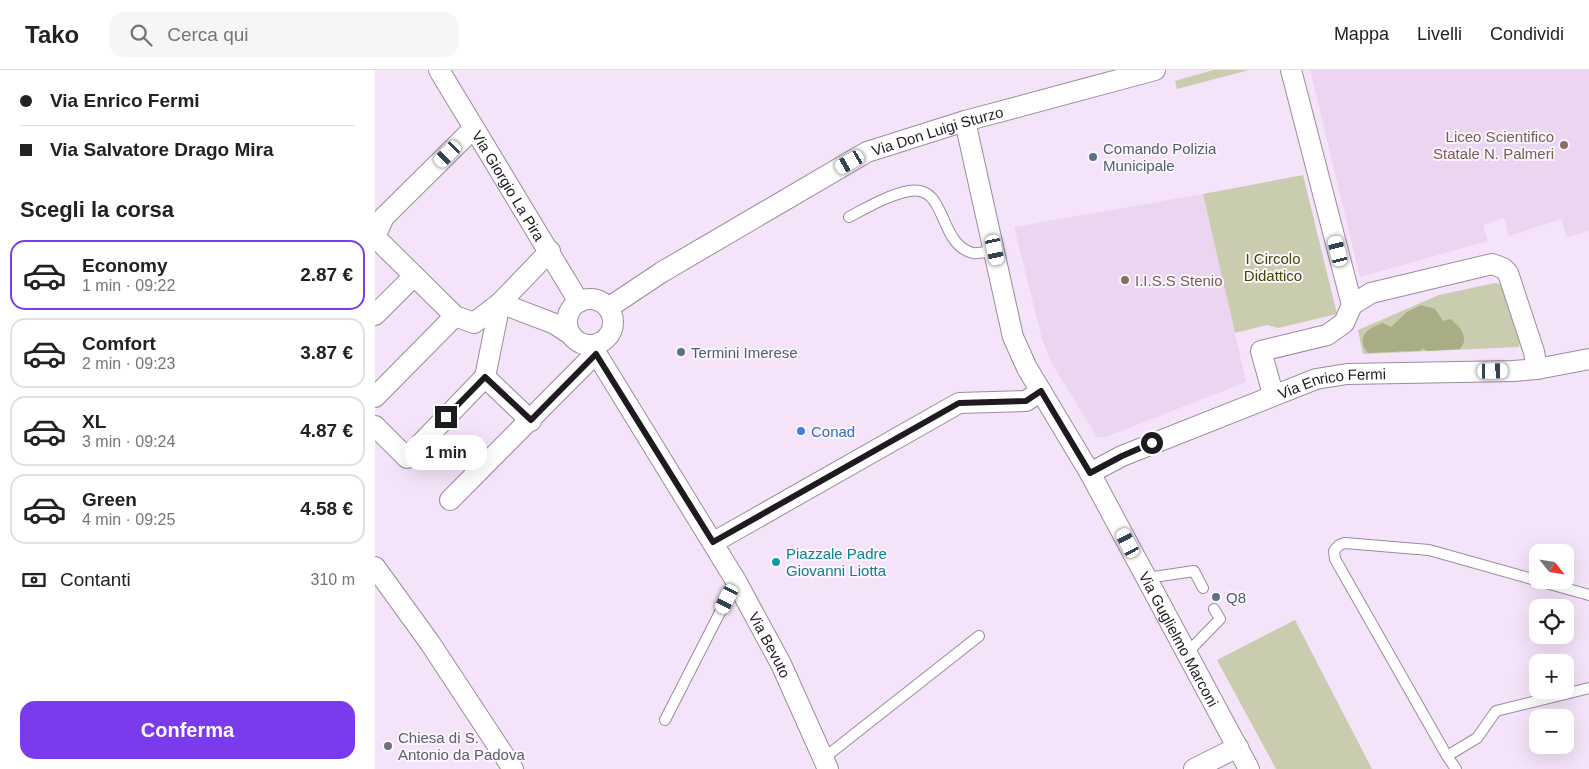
<!DOCTYPE html>
<html lang="it">
<meta charset="utf-8">
<style>
body{margin:0;font-family:Helvetica,sans-serif;background:#f6f6f6;color:#222;height:100vh;display:flex;flex-direction:column;font-size:19px;white-space:nowrap}
*{box-sizing:border-box;margin:0}
p{font-size:16px;color:#767676}
.icon{flex:none;width:28px;height:28px;fill:none;stroke:currentColor;stroke-width:2;stroke-linecap:round;stroke-linejoin:round}
.map{position:relative;flex:1;overflow:hidden}
.details{display:flex;flex-direction:column;background:#fff;width:375px}
.details>*{flex:none}
.guide{display:grid;align-content:center;height:110px;padding:0 20px;background:#fff}
.needle{width:32px;rotate:120deg}
.buttons{position:absolute;left:1154px;top:474px;display:grid;gap:10px}
.buttons a{display:grid;place-items:center;width:45px;height:45px;border-radius:10px;background:#fff;box-shadow:0 5px 20px #0002;font-size:25px}
.end{position:absolute;width:22px;height:22px;margin:-11px;border:6px solid #1f1920;background:#fff;box-shadow:0 0 0 2px #fff}
.from{border-radius:50%}
.bubble{position:absolute;height:35px;border-radius:15px;background:#fff;box-shadow:0 5px 20px #0002;font-size:16px;font-weight:700;line-height:35px;text-align:center}
.car{position:absolute;width:15px;height:30px;margin:-15px -8px;border-radius:6px;box-shadow:0 0 4px 1px #0007;background:linear-gradient(#fff 24%,#345 0 40%,#fff 0 76%,#345 0 86%,#fff 0)}
.guide b{display:flex;align-items:center;gap:18px;height:48px;font-size:19px}
.guide b+b{border-top:1px solid #e0e0e0}
.guide i{width:12px;height:12px;background:#222}
ul{padding:0;list-style:none}
li{display:flex;align-items:center;gap:15px;height:70px;margin:0 10px 8px;padding:0 10px;border:2px solid #e0e0e0;border-radius:15px}
li div{flex:1}
li b{display:block;font-size:19px}
li em{font-style:normal;font-weight:700}
li.selected{border-color:#7c3aed}
li>.icon{width:45px;height:45px;stroke-width:1.5}
h2{padding:0 20px;font-size:22px;line-height:60px}
.pay{display:flex;align-items:center;gap:12px;height:55px;padding:0 20px;font-size:19px}
.pay p{margin-inline-start:auto}
.primary-button{display:flex;gap:10px;margin-top:auto;padding:10px 20px}
.primary-button a{flex:1;height:58px;border-radius:15px;background:#7c3aed;color:#fff;font-size:20px;font-weight:700;line-height:58px;text-align:center}
header{display:flex;align-items:center;gap:30px;box-sizing:border-box;height:70px;padding:0 25px;background:#fff;border-bottom:1px solid #e0e0e0}
header strong{font-size:24px}
nav{display:flex;gap:28px;margin-inline-start:auto;font-size:18px}
.search{width:350px;height:45px;background:#f6f6f6;display:flex;align-items:center;gap:12px;box-sizing:border-box;padding:0 18px;border-radius:15px;color:#767676;font-size:19px}
main{display:flex;flex:1;min-height:0}
.map>svg:first-child{display:block}
.built{fill:#ecd5f1}
.green{fill:#c9ccae}
.forest{fill:#a8ad85}
.lines{fill:none;stroke-linecap:round;stroke-linejoin:round}
.service-casing{stroke:#9b8b9f;stroke-width:12}
.minor-casing{stroke:#9b8b9f;stroke-width:22}
.service{stroke:#fff;stroke-width:10}
.minor{stroke:#fff;stroke-width:20}
.route{stroke:#1f1920;stroke-width:6}
.education-dot{fill:#8d6e63;stroke:#fcf5fe;stroke-width:2}
.service-dot{fill:#5c6f8a;stroke:#fcf5fe;stroke-width:2}
.shop-dot{fill:#3f7fe0;stroke:#fcf5fe;stroke-width:2}
.culture-dot{fill:#0f9aa8;stroke:#fcf5fe;stroke-width:2}
.worship-dot{fill:#6b7280;stroke:#fcf5fe;stroke-width:2}
.labels{text-anchor:middle;dominant-baseline:central;stroke-width:4;stroke-linejoin:round;paint-order:stroke}
.street-label{font-size:15px;fill:#1f1920;stroke:#fcf5fe}
.education-label{font-size:15px;fill:#785e54;stroke:#fcf5fe;text-anchor:end}
.service-label{font-size:15px;fill:#4e5e75;stroke:#fcf5fe;text-anchor:start}
.park-label{font-size:15px;fill:#444701;stroke:#fcf5fe}
.shop-label{font-size:15px;fill:#366cbe;stroke:#fcf5fe;text-anchor:start}
.culture-label{font-size:15px;fill:#0d838f;stroke:#fcf5fe;text-anchor:start}
.worship-label{font-size:15px;fill:#5b616d;stroke:#fcf5fe;text-anchor:start}
</style>
<header>
<strong>Tako</strong>
<div class="search"><svg class="icon" aria-label="search" viewBox="0 0 24 24"><circle cx="10" cy="10" r="6"/><path d="M15 15l6 6"/></svg>Cerca qui</div>
<nav><a>Mappa</a><a>Livelli</a><a>Condividi</a></nav>
</header>
<main>
<section class="details">
<div class="guide">
<b><i class="from"></i>Via Enrico Fermi</b>
<b><i></i>Via Salvatore Drago Mira</b>
</div>
<h2>Scegli la corsa</h2>
<ul>
<li class="selected"><svg class="icon" aria-label="car" viewBox="0 0 24 24"><path d="M5 17H2v-5l4-1 3-4h7l3 4 3 1v5h-3M9 17h6M6 11h13"/><circle cx="7" cy="17" r="2"/><circle cx="17" cy="17" r="2"/></svg><div><b>Economy</b><p>1 min · 09:22</p></div><em>2.87 €</em></li>
<li><svg class="icon" aria-label="car" viewBox="0 0 24 24"><path d="M5 17H2v-5l4-1 3-4h7l3 4 3 1v5h-3M9 17h6M6 11h13"/><circle cx="7" cy="17" r="2"/><circle cx="17" cy="17" r="2"/></svg><div><b>Comfort</b><p>2 min · 09:23</p></div><em>3.87 €</em></li>
<li><svg class="icon" aria-label="car" viewBox="0 0 24 24"><path d="M5 17H2v-5l4-1 3-4h7l3 4 3 1v5h-3M9 17h6M6 11h13"/><circle cx="7" cy="17" r="2"/><circle cx="17" cy="17" r="2"/></svg><div><b>XL</b><p>3 min · 09:24</p></div><em>4.87 €</em></li>
<li><svg class="icon" aria-label="car" viewBox="0 0 24 24"><path d="M5 17H2v-5l4-1 3-4h7l3 4 3 1v5h-3M9 17h6M6 11h13"/><circle cx="7" cy="17" r="2"/><circle cx="17" cy="17" r="2"/></svg><div><b>Green</b><p>4 min · 09:25</p></div><em>4.58 €</em></li>
</ul>
<div class="pay"><svg class="icon" aria-label="cash" viewBox="0 0 24 24"><path d="M3 7h18v10H3z"/><circle cx="12" cy="12" r="2"/></svg>Contanti<p>310 m</p></div>
<div class="primary-button"><a>Conferma</a></div>
</section>
<div class="map">
<svg width="1214" height="699" viewBox="0 0 1214 699">
<rect width="100%" height="100%" fill="#f5e3f9"/>
<!-- built -->
<path class="built" d="M 935,0 L 1214,0 L 1214,161 L 1192,167 L 1186,149 L 1134,166 L 1129,148 L 1108,155 L 1113,171 L 985,207 Z
M 828,124 L 871,312 L 731,367 L 722,367 L 677,294 L 667,269 L 639,157 Z"/>
<!-- green -->
<path class="green" d="M 838,0 L 874,0 L 802,19 L 800,11 Z
M 928,105 L 962,244 L 903,258 L 892,255 L 860,263 L 828,124 Z
M 1120,213 L 1126,214 L 1145,269 L 1144,277 L 988,284 L 983,260 L 1064,225 Z
M 920,550 L 997,699 L 901,699 L 842,590 Z"/>
<!-- forest -->
<path class="forest" d="M 1046,235 L 1060,239 L 1068,251 L 1075,249 C 1085,256 1095,268 1085,279 L 1052,281 L 1047,278 L 1045,281 C 1027,281 1012,282 993,283 C 980,267 993,258 1008,253 L 1016,257 L 1032,242 Z"/>
<g class="lines">
<!-- service casing -->
<g class="service-casing">
<path id="service" d="M 474,147 C 493,137 513,125 534,121 C 573,114 562,174 598,183 C 604,184 613,181 620,180
M 772,508 L 819,501 L 828,518
M 1214,525 L 1054,480 L 970,473 L 964,475 L 959,481 L 960,489 L 1072,686 L 1102,668 L 1121,641 L 1214,618
M 812,583 L 845,549 L 839,539
M 290,650 L 361,511
M 1072,686 L 1081,699
M 449,688 L 604,566"/>
</g>
<!-- minor casing -->
<g class="minor-casing">
<g id="minor">
<path id="s1" d="M 64,0 L 204,232"/>
<path d="M 916,0 L 977,235"/>
<path id="s2" d="M 590,51 L 638,267 L 652,298 L 715,403 L 874,699"/>
<path d="M 0,167 L 80,246 L 99,253 L 125,233 L 175,181"/>
<path d="M 0,167 L 9,147 L 98,59"/>
<circle cx="215" cy="252" r="23"/>
<path d="M 125,233 L 180,254 L 195,264"/>
<path id="s3" d="M 233,238 L 287,202 L 492,82 L 590,51 L 780,0"/>
<path d="M 0,245 L 39,206"/>
<path id="s4" d="M 219,275 L 221,283 L 361,511 L 406,594 L 453,699"/>
<path d="M 110,307 L 125,233"/>
<path d="M 110,307 L 156,351"/>
<path d="M 898,324 L 886,281 L 952,265 L 969,253 L 977,235 L 996,223 L 1117,194 L 1128,198 L 1133,203 L 1159,282 L 1162,299"/>
<path d="M 0,327 L 80,246"/>
<path d="M 0,356 L 32,388 L 110,307"/>
<path id="s5" d="M 715,403 L 747,386 L 941,309 L 972,304 L 1138,301 L 1162,299 L 1214,289"/>
<path d="M 75,430 L 221,283"/>
<path d="M 339,472 L 584,333 L 651,331 L 666,321"/>
<path d="M 0,497 L 55,573 L 138,699"/>
<path d="M 819,699 L 863,677"/>
</g>
</g>
<!-- service -->
<use href="#service" class="service"/>
<!-- minor -->
<use href="#minor" class="minor"/>
</g>
<g class="lines">
<!-- route -->
<path class="route" d="M 71,347 L 110,307 L 156,350 L 221,284 L 338,472 L 584,333 L 651,331 L 666,321 L 715,403 L 747,386 L 777,373"/>
</g>
<!-- markers -->
<g class="education-dot">
<circle cx="1189" cy="75" r="5"/>
<circle cx="750" cy="210" r="5"/>
</g>
<g class="service-dot">
<circle cx="718" cy="87" r="5"/>
<circle cx="306" cy="282" r="5"/>
<circle cx="841" cy="527" r="5"/>
</g>
<circle class="shop-dot" cx="426" cy="361" r="5"/>
<circle class="culture-dot" cx="401" cy="492" r="5"/>
<circle class="worship-dot" cx="13" cy="676" r="5"/>
<g class="labels">
<!-- street labels -->
<g class="street-label">
<text stroke="none"><textPath href="#s3" startOffset="376">Via Don Luigi Sturzo</textPath></text>
<text stroke="none"><textPath href="#s1" startOffset="135">Via Giorgio La Pira</textPath></text>
<text stroke="none"><textPath href="#s5" startOffset="260">Via Enrico Fermi</textPath></text>
<text stroke="none"><textPath href="#s2" startOffset="566">Via Guglielmo Marconi</textPath></text>
<text stroke="none"><textPath href="#s4" startOffset="348">Via Bevuto</textPath></text>
</g>
<!-- education labels -->
<g class="education-label">
<text x="1179" y="66">Liceo Scientifico<tspan x="1179" dy="17">Statale N. Palmeri</tspan></text>
<text x="760" y="210" text-anchor="start">I.I.S.S Stenio</text>
</g>
<!-- service labels -->
<g class="service-label">
<text x="728" y="78">Comando Polizia<tspan x="728" dy="17">Municipale</tspan></text>
<text x="316" y="282">Termini Imerese</text>
<text x="851" y="527">Q8</text>
</g>
<!-- park labels -->
<g class="park-label">
<text x="898" y="188">I Circolo<tspan x="898" dy="17">Didattico</tspan></text>
</g>
<!-- shop labels -->
<g class="shop-label">
<text x="436" y="361">Conad</text>
</g>
<!-- culture labels -->
<g class="culture-label">
<text x="411" y="483">Piazzale Padre<tspan x="411" dy="17">Giovanni Liotta</tspan></text>
</g>
<!-- worship labels -->
<g class="worship-label">
<text x="23" y="667">Chiesa di S.<tspan x="23" dy="17">Antonio da Padova</tspan></text>
</g>
</g>
</svg>
<div class="buttons">
<a><svg class="needle" viewBox="-14 -14 28 28"><path d="M0-13l5 13h-10z" fill="#e53935"/><path d="M0 13l5-13h-10z" fill="#767676"/></svg></a>
<a><svg class="icon" aria-label="locate" viewBox="0 0 24 24"><circle cx="12" cy="12" r="6"/><path d="M12 2v4M12 18v4M2 12h4M18 12h4"/></svg></a>
<a>+</a>
<a>−</a>
</div>
<i class="end from" style="left:777px;top:373px"></i>
<i class="end" style="left:71px;top:347px"></i>
<div class="bubble" style="left:30px;top:365px;width:82px">1 min</div>
<i class="car" style="left:73px;top:84px;rotate:225deg"></i>
<i class="car" style="left:475px;top:92px;rotate:240deg"></i>
<i class="car" style="left:620px;top:180px;rotate:168deg"></i>
<i class="car" style="left:963px;top:181px;rotate:346deg"></i>
<i class="car" style="left:1118px;top:301px;rotate:89deg"></i>
<i class="car" style="left:753px;top:473px;rotate:332deg"></i>
<i class="car" style="left:352px;top:529px;rotate:207deg"></i>
</div>
</main>
